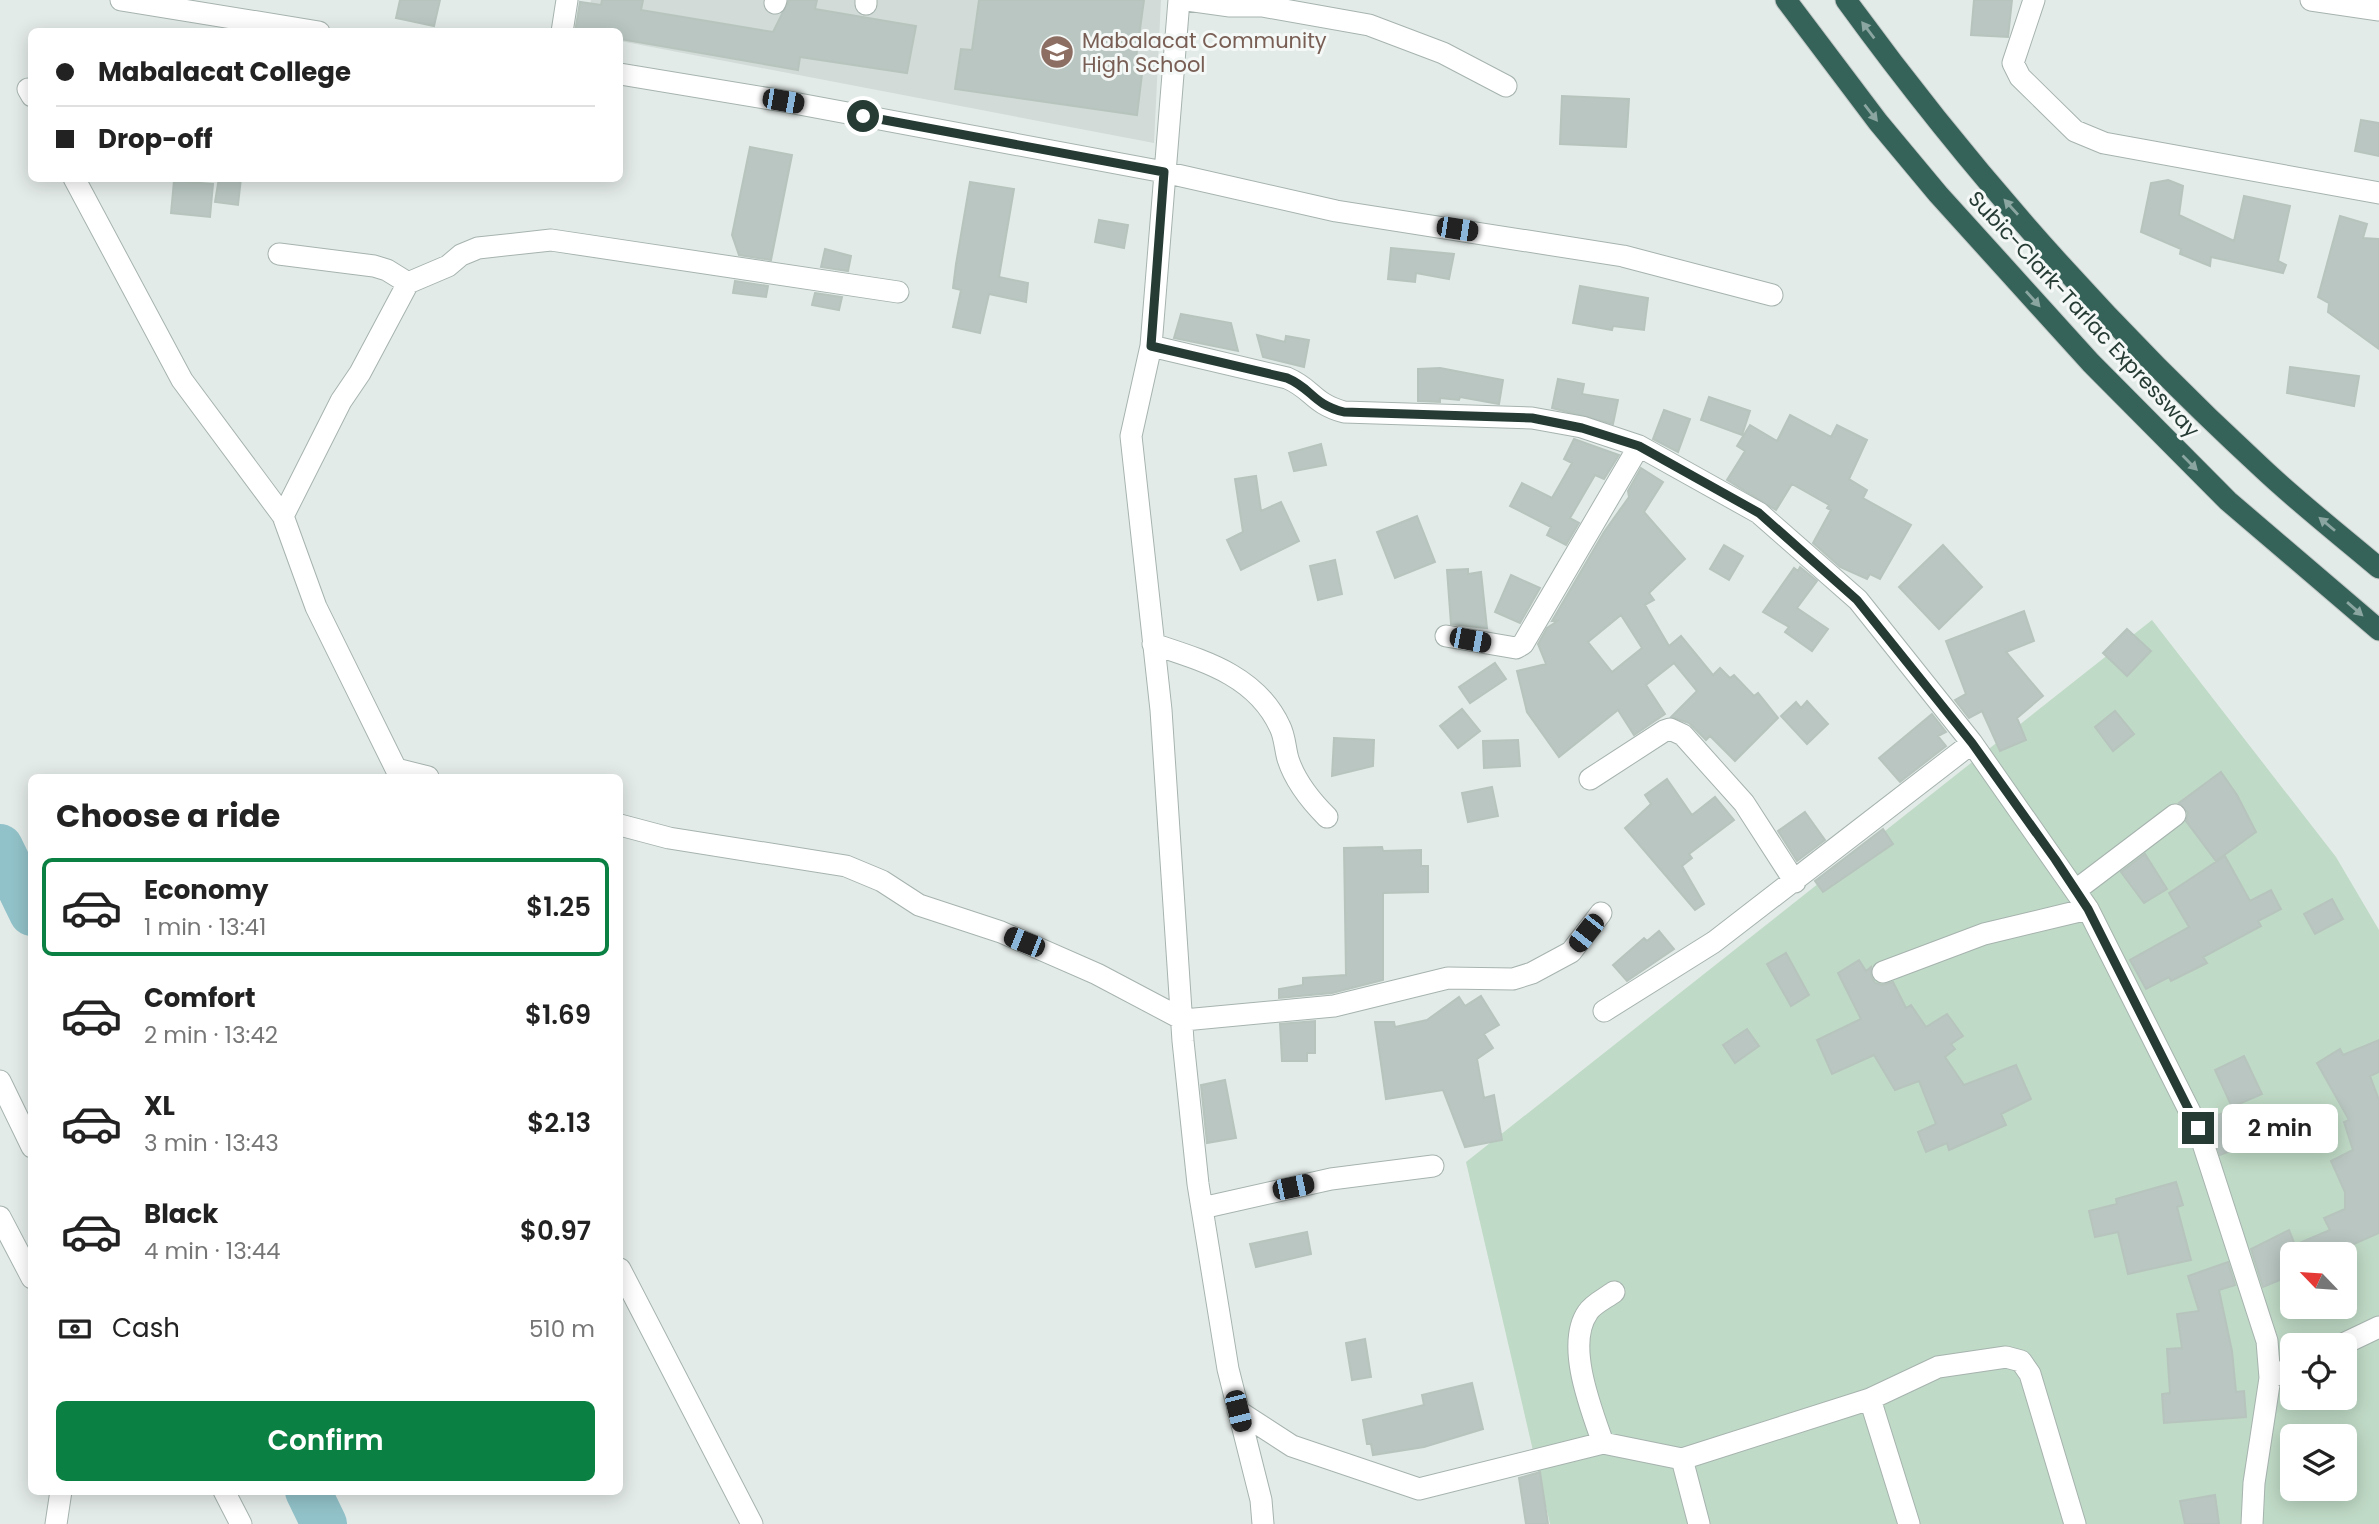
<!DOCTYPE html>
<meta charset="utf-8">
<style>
body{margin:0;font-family:Poppins,sans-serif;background:#f6f6f6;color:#222;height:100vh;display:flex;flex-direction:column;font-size:26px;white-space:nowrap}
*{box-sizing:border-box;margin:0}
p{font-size:23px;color:#767676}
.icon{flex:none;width:38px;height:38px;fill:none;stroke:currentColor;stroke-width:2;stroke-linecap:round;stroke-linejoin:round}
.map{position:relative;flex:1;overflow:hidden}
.side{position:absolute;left:28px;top:774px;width:595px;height:721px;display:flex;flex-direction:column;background:#fff;border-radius:10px;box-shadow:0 4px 18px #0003}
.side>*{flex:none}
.guide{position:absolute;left:28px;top:28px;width:595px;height:154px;border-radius:10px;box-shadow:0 4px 18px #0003;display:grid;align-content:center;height:154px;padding:0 28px;background:#fff}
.needle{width:46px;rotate:295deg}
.fabs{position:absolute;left:2280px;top:1242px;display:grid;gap:14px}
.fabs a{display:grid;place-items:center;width:77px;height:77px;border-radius:10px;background:#fff;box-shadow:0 4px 18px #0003;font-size:35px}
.end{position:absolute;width:32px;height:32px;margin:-16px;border:9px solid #253b34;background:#fff;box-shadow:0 0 0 4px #fff}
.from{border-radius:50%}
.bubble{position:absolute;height:49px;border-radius:10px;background:#fff;box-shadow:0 4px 18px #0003;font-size:23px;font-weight:600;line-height:49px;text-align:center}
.car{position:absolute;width:21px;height:42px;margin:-21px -10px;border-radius:9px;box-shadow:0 0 5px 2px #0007;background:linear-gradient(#222 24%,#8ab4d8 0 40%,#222 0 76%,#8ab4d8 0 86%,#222 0)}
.guide b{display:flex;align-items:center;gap:24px;height:66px;font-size:26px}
.guide b+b{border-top:2px solid #e0e0e0}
.guide i{width:18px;height:18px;background:#222}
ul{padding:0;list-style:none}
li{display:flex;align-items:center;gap:21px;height:98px;margin:0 14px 10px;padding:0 14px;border:4px solid transparent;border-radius:10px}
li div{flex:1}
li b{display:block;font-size:26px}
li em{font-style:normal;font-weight:600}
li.on{border-color:#0b8043}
li>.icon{width:63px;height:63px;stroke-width:1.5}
h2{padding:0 28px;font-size:32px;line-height:84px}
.pay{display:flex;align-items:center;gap:18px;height:77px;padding:0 28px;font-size:26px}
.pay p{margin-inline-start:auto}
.action{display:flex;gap:14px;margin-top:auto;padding:14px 28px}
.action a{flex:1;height:80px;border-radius:10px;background:#0b8043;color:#fff;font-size:28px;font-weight:600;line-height:80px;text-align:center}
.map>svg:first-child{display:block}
.built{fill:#d2dbd7}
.green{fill:#bfdac6;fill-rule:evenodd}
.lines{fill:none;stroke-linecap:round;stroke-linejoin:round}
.river{stroke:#92c2c9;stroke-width:46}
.building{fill:#b9c6c1;stroke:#b7c4be;stroke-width:2;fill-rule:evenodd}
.minor-casing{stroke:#a6b3ae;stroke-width:23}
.highway-casing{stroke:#c2c8c6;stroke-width:23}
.minor{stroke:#fff;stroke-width:21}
.highway{stroke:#356359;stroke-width:21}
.oneway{fill:#8ba6a0}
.route{stroke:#253b34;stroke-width:9}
.labels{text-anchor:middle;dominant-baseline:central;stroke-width:6;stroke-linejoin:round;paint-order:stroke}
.education-label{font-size:21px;fill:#785e54;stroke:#f4f8f6;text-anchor:start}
.street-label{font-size:21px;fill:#253b34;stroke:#f4f8f6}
</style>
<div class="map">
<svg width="2379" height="1524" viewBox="0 0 2379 1524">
<rect width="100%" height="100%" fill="#e3ebe8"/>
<!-- built -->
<path class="built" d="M 591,0 L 1161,0 L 1154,143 L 620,41 L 620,32 L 585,32 Z"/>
<!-- green -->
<path class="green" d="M 2152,620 L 2336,857 L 2379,930 L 2379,1524 L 1550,1524 L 1466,1162 ZM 2292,1255 L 2345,1255 L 2345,1307 L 2292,1307 ZM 2292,1346 L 2345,1346 L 2345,1398 L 2292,1398 ZM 2292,1437 L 2345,1437 L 2345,1489 L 2292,1489 Z"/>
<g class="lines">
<!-- river -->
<path class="river" d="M 0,847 L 32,913
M 308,1491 L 324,1524"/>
</g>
<!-- building -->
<path class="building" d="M 400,0 L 440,0 L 434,26 L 396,18 Z
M 602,0 L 643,0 L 641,10 L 773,32 L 789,0 L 817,0 L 815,9 L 916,26 L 907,73 L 800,57 L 798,70 L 620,39 L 620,32 L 575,32 L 580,2 L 601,5 Z
M 979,0 L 1144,0 L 1134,73 L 1142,74 L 1137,115 L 955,89 L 961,49 L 972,50 Z
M 1974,0 L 2012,0 L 2008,37 L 1971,35 Z
M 1562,96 L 1629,99 L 1626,147 L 1560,144 Z
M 2361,120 L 2379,123 L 2379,156 L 2355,151 Z
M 750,147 L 792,155 L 771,260 L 739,255 L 732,235 Z
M 219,178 L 241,178 L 238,205 L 215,202 Z
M 2168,180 L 2183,186 L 2179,215 L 2234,241 L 2244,196 L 2290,206 L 2278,261 L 2286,265 L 2283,273 L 2211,257 L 2210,266 L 2180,254 L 2181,249 L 2141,232 L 2151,183 Z
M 174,181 L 213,184 L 210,217 L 171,213 Z
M 970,182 L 1014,189 L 999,277 L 1028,283 L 1026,302 L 989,294 L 980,333 L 953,327 L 961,290 L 953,288 L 956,264 Z
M 2340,216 L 2367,224 L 2363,238 L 2379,239 L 2379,349 L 2328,312 L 2329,303 L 2318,297 Z
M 1099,220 L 1128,225 L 1124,248 L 1095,242 Z
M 1391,248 L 1454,254 L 1449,279 L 1416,273 L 1415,282 L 1388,279 Z
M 825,249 L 851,256 L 848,271 L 821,267 Z
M 735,281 L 768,286 L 766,297 L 733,293 Z
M 1580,286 L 1648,298 L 1644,330 L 1613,326 L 1612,330 L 1573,323 Z
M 815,293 L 842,297 L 839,310 L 812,305 Z
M 1181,314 L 1231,323 L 1238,351 L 1174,338 Z
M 1257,335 L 1285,342 L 1286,336 L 1309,340 L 1304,367 L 1263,357 Z
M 2290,367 L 2359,376 L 2354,406 L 2287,393 Z
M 1440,368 L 1503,380 L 1499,404 L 1460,397 L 1459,400 L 1440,398 L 1440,402 L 1418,401 L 1418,369 Z
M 1558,379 L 1584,384 L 1582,394 L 1618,400 L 1613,424 L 1552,408 Z
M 1709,397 L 1750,411 L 1742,435 L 1701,420 Z
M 1664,410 L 1690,419 L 1678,452 L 1653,439 Z
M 1790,415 L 1831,437 L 1837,425 L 1867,440 L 1849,479 L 1867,490 L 1863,498 L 1911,525 L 1880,579 L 1870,574 L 1867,579 L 1840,567 L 1813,543 L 1831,510 L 1827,508 L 1829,505 L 1792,484 L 1776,510 L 1727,480 L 1745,451 L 1737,446 L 1750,425 L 1777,441 Z
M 1574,439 L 1619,455 L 1604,479 L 1595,475 L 1570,518 L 1579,523 L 1566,545 L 1547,535 L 1551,527 L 1510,506 L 1522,483 L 1552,498 L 1572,463 L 1564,459 Z
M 1321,444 L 1326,465 L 1294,471 L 1289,453 Z
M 1641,468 L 1663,482 L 1644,512 L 1685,559 L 1649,593 L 1654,600 L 1645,605 L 1669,646 L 1681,636 L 1713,675 L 1720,668 L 1730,678 L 1734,675 L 1754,696 L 1758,693 L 1778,718 L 1735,761 L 1710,736 L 1706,740 L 1689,723 L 1671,717 L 1697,691 L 1674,663 L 1646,685 L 1665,714 L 1634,735 L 1618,710 L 1559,757 L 1527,712 L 1517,671 L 1546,664 L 1538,644 L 1547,628 L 1559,620 L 1552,621 L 1604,532 L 1629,497 L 1628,491 ZM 1621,615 L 1642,648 L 1612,672 L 1588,642 Z
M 1256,476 L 1261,511 L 1281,502 L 1299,541 L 1241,570 L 1227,540 L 1243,532 L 1235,479 Z
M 1417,516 L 1435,562 L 1395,578 L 1377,532 Z
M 1724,545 L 1743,556 L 1729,580 L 1710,569 Z
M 1943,545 L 1982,587 L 1939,629 L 1899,587 Z
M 1335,560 L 1342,594 L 1318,600 L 1310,566 Z
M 1800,567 L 1817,581 L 1797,608 L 1828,629 L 1812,651 L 1785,632 L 1789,627 L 1763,612 L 1794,568 L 1798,571 Z
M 1468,569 L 1468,574 L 1481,572 L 1487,628 L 1451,624 L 1447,570 Z
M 1511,575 L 1540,588 L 1520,623 L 1495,612 Z
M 2024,611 L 2034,641 L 2006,652 L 2043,696 L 2017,718 L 2026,740 L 2000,751 L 1982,711 L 1969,718 L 1955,700 L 1966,694 L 1946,641 Z
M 2127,629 L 2151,651 L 2127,676 L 2103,653 Z
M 1495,663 L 1506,679 L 1470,703 L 1459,687 Z
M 1807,701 L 1828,724 L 1807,744 L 1781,716 L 1796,702 L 1801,708 Z
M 1462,709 L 1480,731 L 1458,748 L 1440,726 Z
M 2115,711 L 2134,734 L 2113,751 L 2095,727 Z
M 1932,714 L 1946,732 L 1938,736 L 1946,746 L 1900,782 L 1879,758 Z
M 1334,738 L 1374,740 L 1373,766 L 1332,776 Z
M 1518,740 L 1520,766 L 1484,768 L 1483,741 Z
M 2221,772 L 2237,795 L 2256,832 L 2216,861 L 2186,821 L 2188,813 L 2179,803 Z
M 1667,779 L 1692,815 L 1715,797 L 1734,820 L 1689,854 L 1692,858 L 1682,866 L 1704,904 L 1695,910 L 1625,828 L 1651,804 L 1645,795 Z
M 1492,787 L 1498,816 L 1468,822 L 1462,793 Z
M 1805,812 L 1825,840 L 1797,861 L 1778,831 Z
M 1883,829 L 1893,844 L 1823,892 L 1815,881 Z
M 1382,847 L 1383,851 L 1421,850 L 1421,866 L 1428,866 L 1428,892 L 1383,893 L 1383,980 L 1332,993 L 1279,998 L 1279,989 L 1303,985 L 1303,978 L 1346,975 L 1344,848 Z
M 2145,854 L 2167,889 L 2144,903 L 2121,872 Z
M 2225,856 L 2250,901 L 2271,890 L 2281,909 L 2258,921 L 2261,926 L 2203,957 L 2207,963 L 2171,981 L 2169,977 L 2146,989 L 2130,960 L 2189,927 L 2169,893 Z
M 2332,899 L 2343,919 L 2315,934 L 2304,914 Z
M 1659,931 L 1674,949 L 1627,981 L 1613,965 L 1644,938 L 1647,941 Z
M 1786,953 L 1809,995 L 1791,1006 L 1767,964 Z
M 1859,960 L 1866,971 L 1871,967 L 1871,976 L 1875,983 L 1882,985 L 1893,982 L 1906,1008 L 1911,1005 L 1926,1027 L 1947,1014 L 1963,1036 L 1951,1044 L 1955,1049 L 1945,1057 L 1964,1085 L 2016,1065 L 2031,1099 L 2001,1114 L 2006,1125 L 1949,1150 L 1947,1143 L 1926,1152 L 1918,1132 L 1936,1124 L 1919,1081 L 1895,1090 L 1874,1055 L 1832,1074 L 1817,1040 L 1861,1019 L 1838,973 Z
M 1481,996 L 1499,1025 L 1484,1034 L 1493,1048 L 1477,1059 L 1484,1098 L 1494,1095 L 1502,1140 L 1465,1147 L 1443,1090 L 1386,1099 L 1375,1022 L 1394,1022 L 1395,1027 L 1427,1020 L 1459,997 L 1465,1006 Z
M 1315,1021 L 1315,1053 L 1307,1053 L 1307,1061 L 1282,1061 L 1280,1024 Z
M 1747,1029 L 1759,1046 L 1735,1063 L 1723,1045 Z
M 2379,1040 L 2379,1072 L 2370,1076 L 2379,1100 L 2379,1233 L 2347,1247 L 2350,1255 L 2292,1255 L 2292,1275 L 2263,1287 L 2251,1249 L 2289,1230 L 2295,1245 L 2330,1230 L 2324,1218 L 2345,1209 L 2345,1192 L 2331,1161 L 2353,1150 L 2344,1122 L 2349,1120 L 2317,1063 L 2340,1049 L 2343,1055 Z
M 2244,1056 L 2262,1094 L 2232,1107 L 2215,1070 Z
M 1225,1080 L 1236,1138 L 1207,1143 L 1201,1085 Z
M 2235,1108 L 2251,1143 L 2220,1155 L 2208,1119 Z
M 2176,1182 L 2183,1205 L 2177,1207 L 2191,1260 L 2128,1274 L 2118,1232 L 2095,1237 L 2089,1211 L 2117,1204 L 2116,1199 Z
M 1307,1232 L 1311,1254 L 1256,1267 L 1250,1244 Z
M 2228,1262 L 2235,1285 L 2219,1290 L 2232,1351 L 2236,1392 L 2244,1391 L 2246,1417 L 2164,1423 L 2162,1394 L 2170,1393 L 2167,1349 L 2182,1348 L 2177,1314 L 2199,1311 L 2188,1276 Z
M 1365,1339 L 1371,1377 L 1352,1380 L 1346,1343 Z
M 1472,1383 L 1483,1429 L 1424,1447 L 1373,1455 L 1371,1444 L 1367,1444 L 1363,1420 L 1424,1405 L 1422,1395 Z
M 1540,1472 L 1548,1524 L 1526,1524 L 1519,1478 Z
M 2215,1495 L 2219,1524 L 2185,1524 L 2180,1501 Z"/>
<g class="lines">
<!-- minor casing -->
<g class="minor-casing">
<path id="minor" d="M 121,0 L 319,32
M 1179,0 L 1151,346 L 1131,436 L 1161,710 L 1183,1041 L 1198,1184 L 1228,1369 L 1261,1500 L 1263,1524
M 1187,0 L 1230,6 L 1262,6 L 1369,25 L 1443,53 L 1506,86
M 2034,0 L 2013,63 L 2020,77 L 2075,131 L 2104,143 L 2379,193
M 2311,0 L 2379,10
M 775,3 L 776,0
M 866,4 L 866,0
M 562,32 L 567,0
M 620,74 L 783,101 L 1164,172 L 1336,211 L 1623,256 L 1772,295
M 28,89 L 32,96
M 74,178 L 182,380 L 283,516 L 316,607 L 400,777
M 279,254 L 374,266 L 387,270 L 408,283
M 1151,346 L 1287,378 C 1313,389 1312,403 1344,412 L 1532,418 L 1582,427 L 1639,446 L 1759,513 L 1858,600 L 1972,743 L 2088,909 L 2198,1128 L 2267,1341 L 2270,1378 L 2254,1483 L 2252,1524
M 283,516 L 341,401 L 360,373 L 408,283 L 448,266 L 461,255 L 478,248 L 551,240 L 898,292
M 1446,636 L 1516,648 L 1523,644 L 1639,446
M 1153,644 C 1204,661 1256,675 1280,727 C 1285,737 1285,749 1288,759 C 1295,781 1311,801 1327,817
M 396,769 L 428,777
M 1590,779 L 1664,731 L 1670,729 L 1683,735 L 1744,803 L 1795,882
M 620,825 L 669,838 L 846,866 L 882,881 L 919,905 L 1001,932 L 1097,974 L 1184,1020 L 1334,1006 L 1448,978 L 1513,979 L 1532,973 L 1571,952 L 1601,913
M 2076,890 L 2175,815
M 1883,972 L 1984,934 L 2088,909
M 1604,1011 L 1714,942 L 1972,743
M 0,1081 L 32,1147
M 1202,1208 L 1331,1179 L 1433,1166
M 0,1217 L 32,1278
M 620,1269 L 752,1524
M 2339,1346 L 2379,1327
M 2270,1378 L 2292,1367
M 1870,1399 L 1909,1524
M 1238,1411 L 1292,1446 L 1419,1489 L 1603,1443 L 1682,1459 L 1870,1399 L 1938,1367 L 2006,1357 L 2021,1361 L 2030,1374 L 2075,1524
M 1603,1443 C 1591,1409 1565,1344 1588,1312 C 1593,1304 1606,1298 1614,1292
M 1682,1459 L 1699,1524
M 224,1491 L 241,1524
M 56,1524 L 61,1491"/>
</g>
<!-- highway casing -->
<g class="highway-casing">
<path id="highway" d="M 1786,0 L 1878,122 L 1938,194 L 2091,363 L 2228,501 L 2379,630
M 1846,0 C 1968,168 2109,327 2262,468 C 2299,503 2340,535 2379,568"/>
</g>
<!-- minor -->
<use href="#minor" class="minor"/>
<!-- highway -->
<use href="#highway" class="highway"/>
</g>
<!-- one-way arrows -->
<defs><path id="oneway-solid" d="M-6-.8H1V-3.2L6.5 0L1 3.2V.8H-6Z" transform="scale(1.75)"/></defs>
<g class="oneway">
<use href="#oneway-solid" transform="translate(1868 30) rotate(-127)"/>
<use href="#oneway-solid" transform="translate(1871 113) rotate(52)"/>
<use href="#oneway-solid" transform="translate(2011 207) rotate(-132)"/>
<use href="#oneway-solid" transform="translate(2033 299) rotate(48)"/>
<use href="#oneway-solid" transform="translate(2190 463) rotate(45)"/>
<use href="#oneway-solid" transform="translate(2327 524) rotate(-140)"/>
<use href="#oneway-solid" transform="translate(2355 609) rotate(41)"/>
</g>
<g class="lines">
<!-- route -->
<path class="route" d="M 863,116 L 1164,172 L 1151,346 L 1287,378 C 1313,389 1312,404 1344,412 L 1532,418 L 1582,428 L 1639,446 L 1759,513 L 1857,600 L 1972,743 L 2055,859 L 2088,909 L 2198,1128"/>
</g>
<!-- icons -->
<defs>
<g id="school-disc" transform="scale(1.75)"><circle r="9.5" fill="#8d6e63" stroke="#f4f8f6"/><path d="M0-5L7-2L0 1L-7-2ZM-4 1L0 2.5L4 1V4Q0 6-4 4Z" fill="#fff"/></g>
</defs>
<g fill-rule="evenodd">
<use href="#school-disc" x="1057" y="52"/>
</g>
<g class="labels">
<!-- education labels -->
<g class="education-label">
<text x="1082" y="40">Mabalacat Community<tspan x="1082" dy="24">High School</tspan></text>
</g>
<!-- street labels -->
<g class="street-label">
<text transform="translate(2084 314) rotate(47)">Subic-Clark-Tarlac Expressway</text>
</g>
</g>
</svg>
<div class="fabs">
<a><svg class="needle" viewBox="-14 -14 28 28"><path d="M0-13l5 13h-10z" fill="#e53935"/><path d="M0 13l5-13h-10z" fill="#767676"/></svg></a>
<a><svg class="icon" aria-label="locate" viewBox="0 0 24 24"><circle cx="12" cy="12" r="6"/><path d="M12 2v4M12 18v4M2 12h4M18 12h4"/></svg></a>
<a><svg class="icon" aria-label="layers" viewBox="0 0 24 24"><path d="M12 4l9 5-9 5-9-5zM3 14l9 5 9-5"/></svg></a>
</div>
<i class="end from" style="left:863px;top:116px"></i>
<i class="end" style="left:2198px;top:1128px"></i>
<div class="bubble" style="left:2222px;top:1104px;width:116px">2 min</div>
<i class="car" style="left:783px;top:101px;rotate:100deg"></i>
<i class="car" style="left:1457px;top:229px;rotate:99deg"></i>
<i class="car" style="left:1470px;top:640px;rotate:101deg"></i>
<i class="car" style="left:1586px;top:933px;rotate:218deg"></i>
<i class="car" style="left:1024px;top:942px;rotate:292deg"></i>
<i class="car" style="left:1293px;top:1187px;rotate:78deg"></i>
<i class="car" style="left:1238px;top:1411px;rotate:166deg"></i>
<div class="guide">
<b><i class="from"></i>Mabalacat College</b>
<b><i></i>Drop-off</b>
</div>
<section class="side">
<h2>Choose a ride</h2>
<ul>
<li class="on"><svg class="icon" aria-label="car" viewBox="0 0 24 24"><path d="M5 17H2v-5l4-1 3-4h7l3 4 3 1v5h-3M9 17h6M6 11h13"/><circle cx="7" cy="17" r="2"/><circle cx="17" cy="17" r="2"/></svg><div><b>Economy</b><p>1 min · 13:41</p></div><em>$1.25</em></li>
<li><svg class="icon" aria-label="car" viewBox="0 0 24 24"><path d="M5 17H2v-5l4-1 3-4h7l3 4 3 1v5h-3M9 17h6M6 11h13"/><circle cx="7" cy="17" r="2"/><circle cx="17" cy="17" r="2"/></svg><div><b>Comfort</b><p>2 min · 13:42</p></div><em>$1.69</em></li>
<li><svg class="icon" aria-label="car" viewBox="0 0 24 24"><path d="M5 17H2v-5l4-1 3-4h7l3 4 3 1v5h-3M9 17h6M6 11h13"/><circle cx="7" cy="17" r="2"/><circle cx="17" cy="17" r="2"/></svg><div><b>XL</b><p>3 min · 13:43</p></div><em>$2.13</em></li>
<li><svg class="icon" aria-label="car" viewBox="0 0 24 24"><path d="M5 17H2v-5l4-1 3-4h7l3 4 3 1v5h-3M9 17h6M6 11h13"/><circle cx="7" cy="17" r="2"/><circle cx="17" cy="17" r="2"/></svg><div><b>Black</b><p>4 min · 13:44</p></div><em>$0.97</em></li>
</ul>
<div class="pay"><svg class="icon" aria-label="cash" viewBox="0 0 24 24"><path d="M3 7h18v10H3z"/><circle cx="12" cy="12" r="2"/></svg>Cash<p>510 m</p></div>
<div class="action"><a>Confirm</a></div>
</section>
</div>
